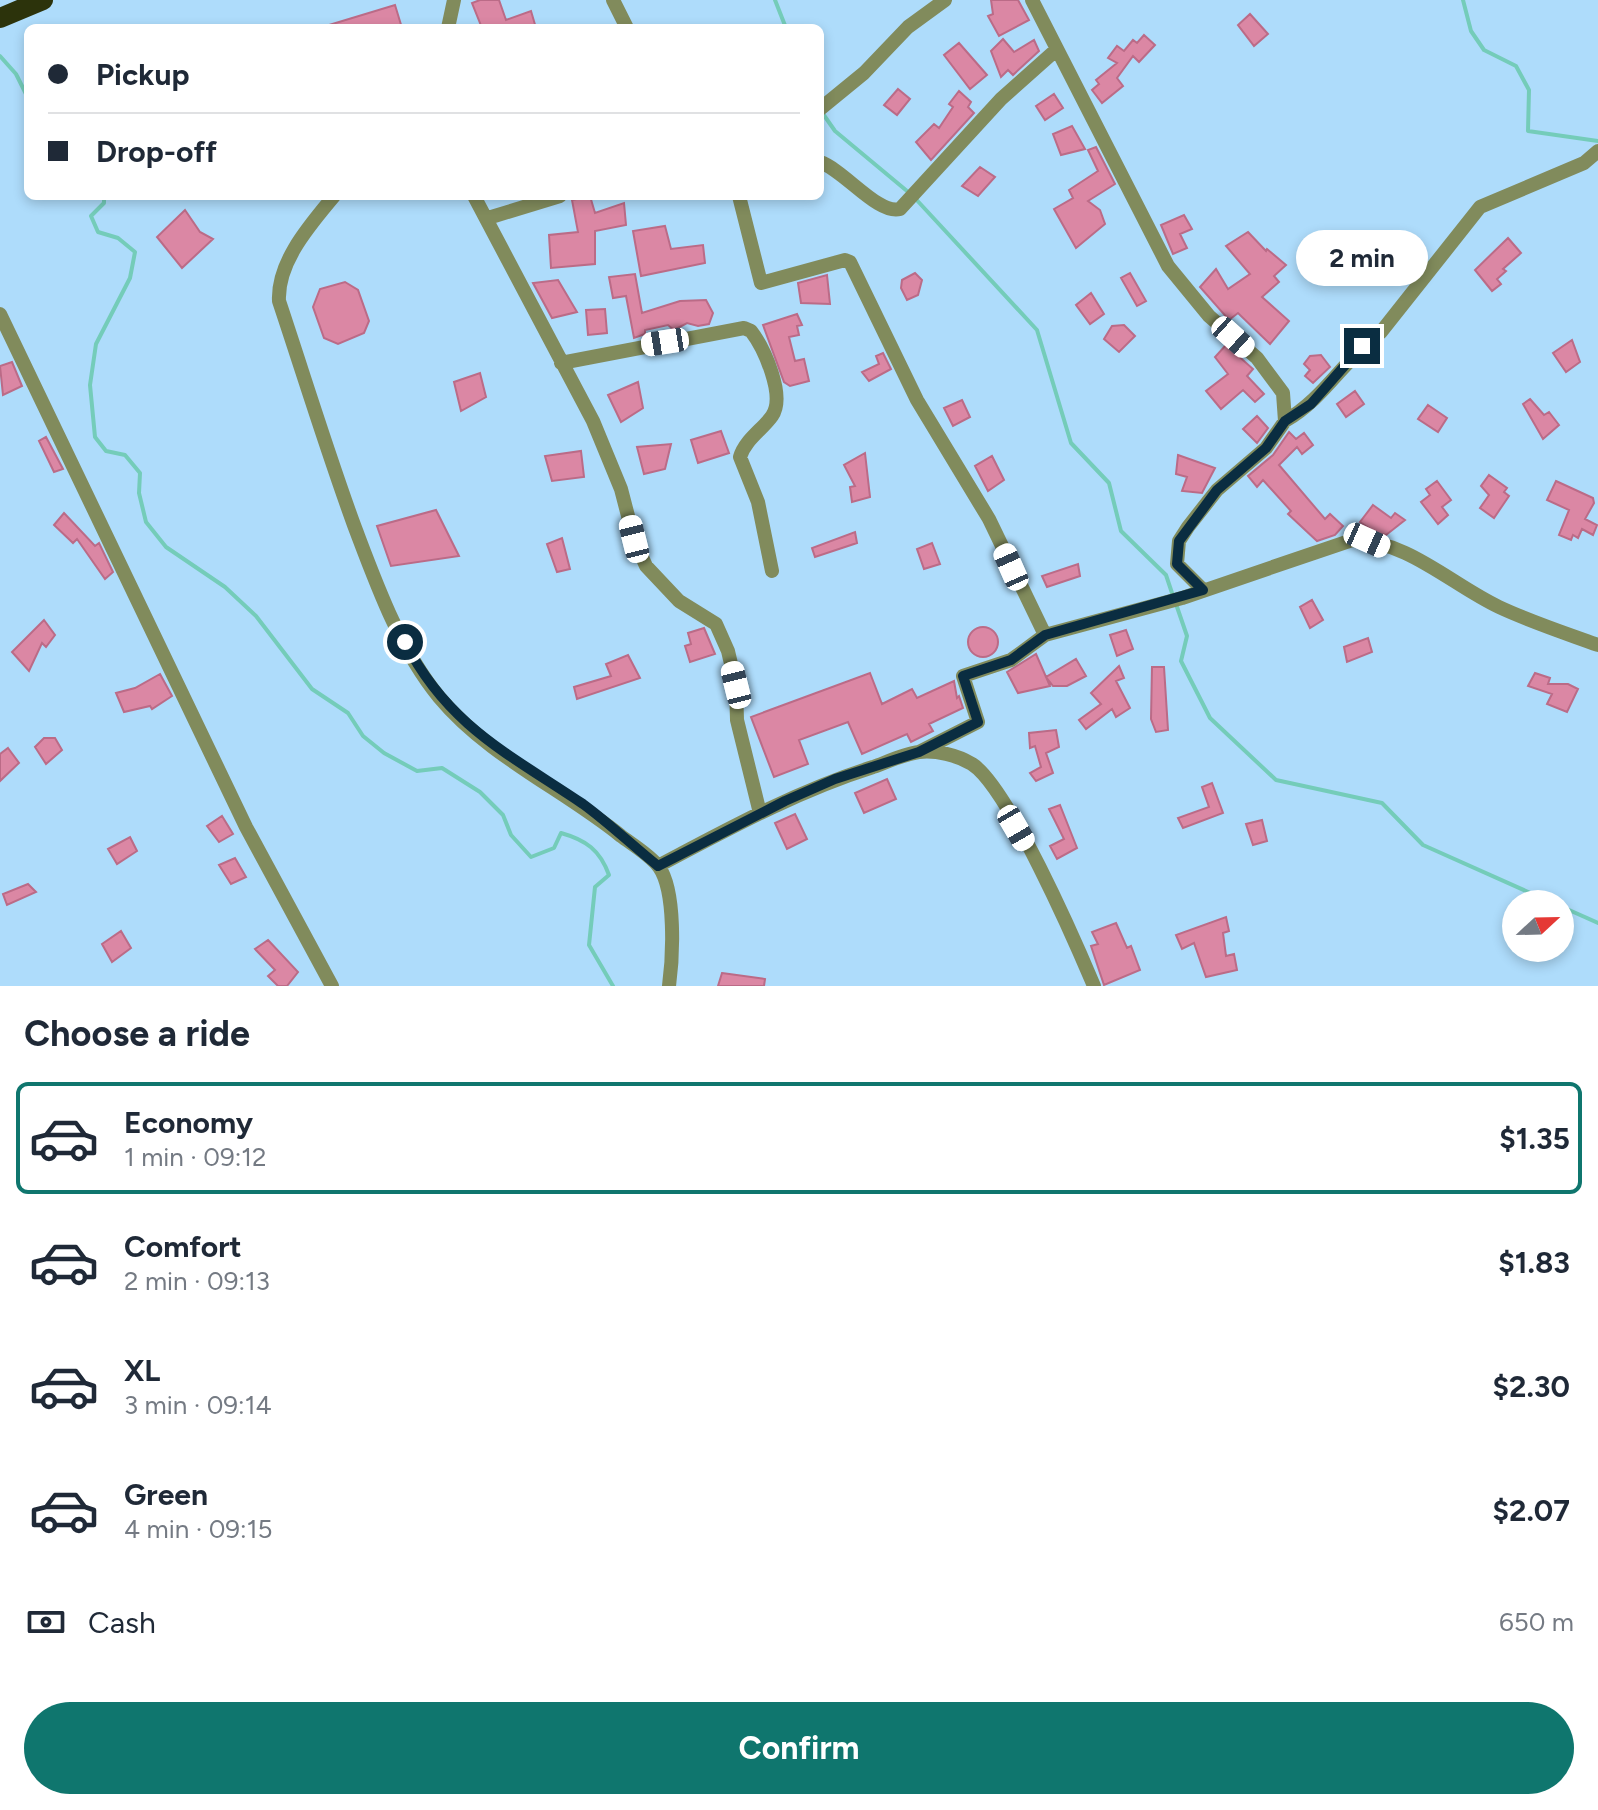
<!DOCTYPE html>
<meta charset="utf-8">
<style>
body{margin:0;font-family:Figtree,sans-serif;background:#f2f2f3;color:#1f2937;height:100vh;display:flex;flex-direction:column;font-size:30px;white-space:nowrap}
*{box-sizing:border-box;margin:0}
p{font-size:26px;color:#747a83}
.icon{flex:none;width:44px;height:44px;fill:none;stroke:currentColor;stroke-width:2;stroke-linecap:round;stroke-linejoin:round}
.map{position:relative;height:986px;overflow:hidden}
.details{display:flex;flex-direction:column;background:#fff;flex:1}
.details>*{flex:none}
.top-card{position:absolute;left:24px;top:24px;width:800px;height:176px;border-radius:12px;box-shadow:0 4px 12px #0003;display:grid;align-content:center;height:176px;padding:0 24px;background:#fff}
.needle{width:52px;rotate:68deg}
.controls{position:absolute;left:1502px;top:890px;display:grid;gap:16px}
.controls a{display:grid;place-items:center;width:72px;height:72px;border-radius:50%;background:#fff;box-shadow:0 4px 12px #0003;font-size:40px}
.end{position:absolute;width:36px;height:36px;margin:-18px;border:10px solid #0a2d41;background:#fff;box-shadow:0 0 0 4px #fff}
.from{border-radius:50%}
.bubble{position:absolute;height:56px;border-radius:28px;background:#fff;box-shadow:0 4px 12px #0003;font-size:26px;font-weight:700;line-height:56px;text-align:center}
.car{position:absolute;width:24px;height:48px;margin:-24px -12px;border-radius:10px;box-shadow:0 0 6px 2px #0007;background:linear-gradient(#fff 24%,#345 0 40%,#fff 0 76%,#345 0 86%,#fff 0)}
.top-card b{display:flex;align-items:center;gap:28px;height:76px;font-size:30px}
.top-card b+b{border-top:2px solid #e0e1e3}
.top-card i{width:20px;height:20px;background:#1f2937}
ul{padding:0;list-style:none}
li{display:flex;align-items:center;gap:24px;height:112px;margin:0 16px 12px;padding:0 8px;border:4px solid transparent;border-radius:12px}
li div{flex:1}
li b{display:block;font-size:30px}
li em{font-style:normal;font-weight:700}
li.selected{border-color:#0f766e}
li>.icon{width:72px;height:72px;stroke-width:1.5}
h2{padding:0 24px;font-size:36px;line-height:96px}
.pay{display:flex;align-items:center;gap:20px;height:88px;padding:0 24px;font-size:30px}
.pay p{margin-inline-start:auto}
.action{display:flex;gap:16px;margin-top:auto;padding:16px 24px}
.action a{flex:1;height:92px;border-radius:48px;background:#0f766e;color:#fff;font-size:32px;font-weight:700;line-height:92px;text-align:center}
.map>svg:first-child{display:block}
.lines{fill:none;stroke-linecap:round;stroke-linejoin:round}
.stream{stroke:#74ccb9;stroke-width:4}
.building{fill:#db87a4;stroke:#bb6b87;stroke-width:2}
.minor{stroke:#818b5c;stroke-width:14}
.highway{stroke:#2c330b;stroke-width:20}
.route{stroke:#0a2d41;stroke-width:10}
</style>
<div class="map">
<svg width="1598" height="986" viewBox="0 0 1598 986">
<rect width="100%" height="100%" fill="#aedcfb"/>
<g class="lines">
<!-- stream -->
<path class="stream" d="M 775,0 L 786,28
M 1463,0 L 1471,31 L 1484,50 L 1516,66 L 1529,90 L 1528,131 L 1598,141
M 0,56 L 16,74 L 28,98
M 821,111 L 835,131 L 913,196 L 1037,330 L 1071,443 L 1109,483 L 1121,531 L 1166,575 L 1173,596
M 104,196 L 104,203 L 91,216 L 98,232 L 118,238 L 135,252 L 130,278 L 96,344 L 90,385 L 95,437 L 106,451 L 125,455 L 140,473 L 139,493 L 146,522 L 166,547 L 225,587 L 256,616 L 312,689 L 348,713 L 363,736 L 384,753 L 417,771 L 442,768 L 480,792 L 503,815 L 511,835 L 531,857 L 554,848 L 561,833 C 586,840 600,850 609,875 L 595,887 L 589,945 L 613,986
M 1176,604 L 1187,636 L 1181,661 L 1210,718 L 1276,780 L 1382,803 L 1423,845 L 1555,904
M 1560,906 L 1598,923"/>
</g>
<!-- building -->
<path class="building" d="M 480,0 L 499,0 L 506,20 L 531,11 L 536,28 L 482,28 L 472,3 Z
M 991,0 L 1018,0 L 1029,20 L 999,36 L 988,16 L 993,14 Z
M 395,5 L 402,28 L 329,28 L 329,25 Z
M 1250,14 L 1268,34 L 1254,46 L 1238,25 Z
M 1144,35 L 1155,45 L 1139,62 L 1133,56 L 1117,78 L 1123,86 L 1102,103 L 1092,90 L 1099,84 L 1096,80 L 1117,63 L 1108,58 L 1117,46 L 1124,51 L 1133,40 L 1137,43 Z
M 1003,39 L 1014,52 L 1034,40 L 1039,51 L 1013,75 L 1008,70 L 1001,77 L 991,51 Z
M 959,43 L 987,75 L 970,89 L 944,55 Z
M 898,89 L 910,99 L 897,115 L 884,105 Z
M 959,91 L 971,102 L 968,107 L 974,113 L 931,160 L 916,142 L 934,124 L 939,128 L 953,107 L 949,104 Z
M 1054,94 L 1063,108 L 1045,120 L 1036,106 Z
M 1072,126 L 1085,149 L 1061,155 L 1053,134 Z
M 1096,147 L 1115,184 L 1088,201 L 1100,210 L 1105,224 L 1076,248 L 1054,209 L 1073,198 L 1069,190 L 1098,171 L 1088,150 Z
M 980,167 L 995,177 L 978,196 L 962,186 Z
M 590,196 L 595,213 L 624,203 L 626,225 L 595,231 L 595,264 L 551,268 L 549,235 L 578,232 L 572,200 Z
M 185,210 L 200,232 L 213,239 L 182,268 L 157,237 Z
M 1184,215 L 1192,229 L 1180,234 L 1187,248 L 1173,254 L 1161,225 Z
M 665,226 L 671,249 L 703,245 L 705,263 L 641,276 L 633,231 Z
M 1248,232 L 1266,251 L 1267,249 L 1286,265 L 1274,276 L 1279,282 L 1262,297 L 1289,321 L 1270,344 L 1238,313 L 1229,320 L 1200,287 L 1216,269 L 1228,289 L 1250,274 L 1226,246 Z
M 1508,238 L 1521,253 L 1503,269 L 1506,271 L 1497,279 L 1501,284 L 1492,291 L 1475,270 Z
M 915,273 L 922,280 L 918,295 L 907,300 L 901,288 L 902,280 Z
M 1130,273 L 1146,301 L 1137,306 L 1121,278 Z
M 635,274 L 642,313 L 680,301 L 706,300 L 713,313 L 709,324 L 698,326 L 687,323 L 674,330 L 668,325 L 645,330 L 645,334 L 634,338 L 626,296 L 613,298 L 609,277 Z
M 827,275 L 830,304 L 801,303 L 798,283 Z
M 558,280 L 577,312 L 552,318 L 533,283 Z
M 345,282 L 358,290 L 369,321 L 364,333 L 338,344 L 324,338 L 313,307 L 320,289 Z
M 1091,293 L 1104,314 L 1090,324 L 1076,305 Z
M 605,309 L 607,333 L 588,335 L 586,310 Z
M 797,314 L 802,325 L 797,326 L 799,335 L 789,337 L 795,361 L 804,359 L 809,381 L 790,386 L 784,382 L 763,325 Z
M 1124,325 L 1135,336 L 1119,352 L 1104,339 L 1112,326 Z
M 1572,340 L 1580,362 L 1566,372 L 1553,353 Z
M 1226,345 L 1253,369 L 1247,376 L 1264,394 L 1255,402 L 1243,390 L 1221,409 L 1206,391 L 1228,374 L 1215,357 Z
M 883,353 L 891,369 L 869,381 L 862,372 L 879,364 L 876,356 Z
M 1321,355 L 1330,367 L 1313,383 L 1305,376 L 1310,370 L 1304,364 L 1310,356 Z
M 12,362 L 22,386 L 3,395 L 0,366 Z
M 480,373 L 486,397 L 461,411 L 454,382 Z
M 638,382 L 643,408 L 621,422 L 608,395 Z
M 1355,391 L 1364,404 L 1346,417 L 1337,404 Z
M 1530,399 L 1544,415 L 1549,412 L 1559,425 L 1543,439 L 1523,404 Z
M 962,400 L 970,417 L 953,426 L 944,408 Z
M 1428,405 L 1447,418 L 1438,432 L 1418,419 Z
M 1257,416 L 1268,428 L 1257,443 L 1243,429 Z
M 721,431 L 729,453 L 698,463 L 691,440 Z
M 1289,432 L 1296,439 L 1304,433 L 1313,445 L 1302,454 L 1297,447 L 1279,465 L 1325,519 L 1330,514 L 1343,526 L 1335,535 L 1317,541 L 1288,514 L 1291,511 L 1263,480 L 1257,487 L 1248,476 L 1273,455 Z
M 46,437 L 63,469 L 54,472 L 39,441 Z
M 671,444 L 665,469 L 644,474 L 637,447 Z
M 581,451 L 584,477 L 552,481 L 545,456 Z
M 865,453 L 870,497 L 852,502 L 850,487 L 855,486 L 844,465 Z
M 1178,455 L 1215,468 L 1202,493 L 1182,491 L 1187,477 L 1176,474 Z
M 992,456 L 1004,480 L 988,491 L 975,466 Z
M 1489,475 L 1507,488 L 1504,492 L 1509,496 L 1494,518 L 1480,508 L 1489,495 L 1481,486 Z
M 1437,481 L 1451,500 L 1442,507 L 1448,515 L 1438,524 L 1421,502 L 1430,495 L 1426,489 Z
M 1556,481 L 1593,498 L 1594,503 L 1585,519 L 1597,525 L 1593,535 L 1582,529 L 1578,538 L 1573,535 L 1571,540 L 1559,535 L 1569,510 L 1547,500 Z
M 1373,505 L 1391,518 L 1395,513 L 1405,520 L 1386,535 L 1376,533 L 1360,522 Z
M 436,510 L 459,556 L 391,566 L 377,526 Z
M 64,513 L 95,546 L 99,543 L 113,572 L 105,579 L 77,539 L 73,543 L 54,525 Z
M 855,532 L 857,543 L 815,557 L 812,548 Z
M 562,538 L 570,569 L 557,572 L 547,544 Z
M 932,543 L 940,564 L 924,569 L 917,549 Z
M 1078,564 L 1080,576 L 1047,587 L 1042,576 Z
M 1312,600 L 1323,620 L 1310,628 L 1300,607 Z
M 44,620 L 55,635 L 46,647 L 42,643 L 29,671 L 12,652 Z
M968 642a15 15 0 1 1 30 0a15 15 0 1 1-30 0Z
M 704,628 L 715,654 L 690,662 L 685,646 L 691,644 L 688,633 Z
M 1126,630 L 1133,649 L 1117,656 L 1110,635 Z
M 1368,638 L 1372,652 L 1347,662 L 1344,647 Z
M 1036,654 L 1050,686 L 1018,693 L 1007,672 Z
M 628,655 L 640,678 L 577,699 L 574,687 L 611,676 L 606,664 Z
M 1076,659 L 1086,676 L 1067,686 L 1053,686 L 1046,677 Z
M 1119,666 L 1124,678 L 1116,681 L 1130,708 L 1116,717 L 1112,709 L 1086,729 L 1079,720 L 1101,704 L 1091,693 Z
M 1152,667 L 1164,667 L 1168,730 L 1156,732 L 1151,719 Z
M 870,673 L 882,704 L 912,689 L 917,698 L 954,681 L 957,698 L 959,696 L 963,708 L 929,724 L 933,731 L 911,742 L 907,734 L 862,754 L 848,722 L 799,740 L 808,764 L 774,777 L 751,717 Z
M 1535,673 L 1550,678 L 1548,684 L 1568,684 L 1578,689 L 1567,712 L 1547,704 L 1552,694 L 1528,686 Z
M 160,674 L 172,696 L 152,709 L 150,706 L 124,712 L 116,693 L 135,688 Z
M 1056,730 L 1059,747 L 1046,753 L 1053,773 L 1036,781 L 1030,773 L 1041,767 L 1035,746 L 1030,748 L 1029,733 Z
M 44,738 L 55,738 L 62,750 L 46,764 L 35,747 Z
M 8,748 L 19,763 L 0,781 L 0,754 Z
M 887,779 L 896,799 L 864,813 L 855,793 Z
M 1212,783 L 1223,813 L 1183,828 L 1178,818 L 1209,807 L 1202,787 Z
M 1060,805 L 1077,848 L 1057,859 L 1050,846 L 1064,839 L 1049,809 Z
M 795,814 L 807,839 L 787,849 L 775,823 Z
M 222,816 L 233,834 L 219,842 L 207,826 Z
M 1262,820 L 1267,841 L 1253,845 L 1246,824 Z
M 130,837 L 137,851 L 117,864 L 108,849 Z
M 235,858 L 246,877 L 231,884 L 219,865 Z
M 28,884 L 36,892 L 7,905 L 3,894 Z
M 1226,917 L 1229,931 L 1223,933 L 1226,956 L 1234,954 L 1237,970 L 1206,977 L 1194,943 L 1182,949 L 1176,935 Z
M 1116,923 L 1127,948 L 1131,946 L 1140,970 L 1104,985 L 1091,946 L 1098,944 L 1092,932 Z
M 121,931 L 131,948 L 112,962 L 102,944 Z
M 268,940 L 298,972 L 287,986 L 278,986 L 268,976 L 275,970 L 255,949 Z
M 722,973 L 765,979 L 764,986 L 718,986 Z"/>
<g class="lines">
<!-- minor -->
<path class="minor" d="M 613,0 L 627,28
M 1032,0 L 1168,266 L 1209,316 L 1257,358 L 1283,393 L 1285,421 L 1266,448 L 1217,490 L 1188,527 L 1179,541 L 1177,564 L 1203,590
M 448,28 L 454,0
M 820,109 L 864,73 L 908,27 L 945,0
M 820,162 C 844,170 878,215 900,209 L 1001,99 L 1056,50
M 334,196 C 310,225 277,262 279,301 C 304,376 327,451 354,525 C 376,583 399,648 439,697 C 488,756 563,789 621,836 C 633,845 650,855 659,867 C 676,891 673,957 669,986
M 474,196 L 593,421 L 621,489 L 634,539 L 646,566 L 679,601 L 716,624 L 728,651 L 736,685 L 737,720 L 760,813
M 739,196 L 761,283 L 845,260 L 850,262 L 917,400 L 989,519 L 1045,635
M 488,218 L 560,196
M 0,314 L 246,827 L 332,986
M 561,363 L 744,328 L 751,331 C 764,348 786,396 772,416 C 762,430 745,440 740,457 L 758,502 L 772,571
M 1285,421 C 1324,399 1345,358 1381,332 L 1480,207 L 1584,163 L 1598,151
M 919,752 L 978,722 L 963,676 L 1011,660 L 1045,635 L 1182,598 L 1352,540 C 1407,540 1452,585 1499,607 C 1531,622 1565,633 1598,645
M 658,866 C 728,829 797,791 873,767 C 887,762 904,754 919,752 C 936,750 957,755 972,764 C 1008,787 1075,941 1094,986"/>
<!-- highway -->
<path class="highway" d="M 0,18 L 43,0"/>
</g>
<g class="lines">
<!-- route -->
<path class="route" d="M 405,642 C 448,726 509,754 583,804 C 609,823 633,846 658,866 L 785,801 L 835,779 L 919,752 L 978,722 L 963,676 L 1011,660 L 1045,635 L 1203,590 L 1177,564 L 1179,541 L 1217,490 L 1266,448 L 1285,421 L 1311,404 L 1362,346"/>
</g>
</svg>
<div class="controls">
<a><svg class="needle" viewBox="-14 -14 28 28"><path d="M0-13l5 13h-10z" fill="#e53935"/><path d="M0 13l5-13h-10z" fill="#747a83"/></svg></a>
</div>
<i class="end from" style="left:405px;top:642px"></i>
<i class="end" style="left:1362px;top:346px"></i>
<div class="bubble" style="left:1296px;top:230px;width:132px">2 min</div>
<i class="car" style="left:1233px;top:337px;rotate:132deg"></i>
<i class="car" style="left:665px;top:342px;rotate:261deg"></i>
<i class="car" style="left:634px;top:539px;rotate:346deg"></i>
<i class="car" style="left:1367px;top:540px;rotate:114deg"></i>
<i class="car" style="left:1011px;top:567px;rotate:336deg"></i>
<i class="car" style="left:736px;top:685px;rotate:346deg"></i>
<i class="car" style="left:1016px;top:828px;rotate:150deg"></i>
<div class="top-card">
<b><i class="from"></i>Pickup</b>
<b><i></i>Drop-off</b>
</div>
</div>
<section class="details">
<h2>Choose a ride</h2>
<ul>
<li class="selected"><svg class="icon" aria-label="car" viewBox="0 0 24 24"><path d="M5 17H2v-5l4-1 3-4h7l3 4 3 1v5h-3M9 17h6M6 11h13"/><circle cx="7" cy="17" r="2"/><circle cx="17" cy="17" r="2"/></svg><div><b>Economy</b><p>1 min · 09:12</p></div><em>$1.35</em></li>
<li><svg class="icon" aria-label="car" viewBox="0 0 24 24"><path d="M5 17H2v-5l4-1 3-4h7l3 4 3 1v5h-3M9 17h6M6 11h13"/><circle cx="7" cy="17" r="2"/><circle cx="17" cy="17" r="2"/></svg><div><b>Comfort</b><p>2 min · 09:13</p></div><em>$1.83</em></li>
<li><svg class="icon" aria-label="car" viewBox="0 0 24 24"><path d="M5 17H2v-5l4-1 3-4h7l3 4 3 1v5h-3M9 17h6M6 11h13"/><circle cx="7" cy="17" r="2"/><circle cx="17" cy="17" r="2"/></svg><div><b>XL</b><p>3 min · 09:14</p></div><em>$2.30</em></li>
<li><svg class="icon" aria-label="car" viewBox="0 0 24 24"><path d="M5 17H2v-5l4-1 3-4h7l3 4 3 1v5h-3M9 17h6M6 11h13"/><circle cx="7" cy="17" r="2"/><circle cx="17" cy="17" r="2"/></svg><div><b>Green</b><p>4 min · 09:15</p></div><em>$2.07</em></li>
</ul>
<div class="pay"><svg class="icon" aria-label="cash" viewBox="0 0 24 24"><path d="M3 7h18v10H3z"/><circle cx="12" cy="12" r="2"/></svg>Cash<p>650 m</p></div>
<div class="action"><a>Confirm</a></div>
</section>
